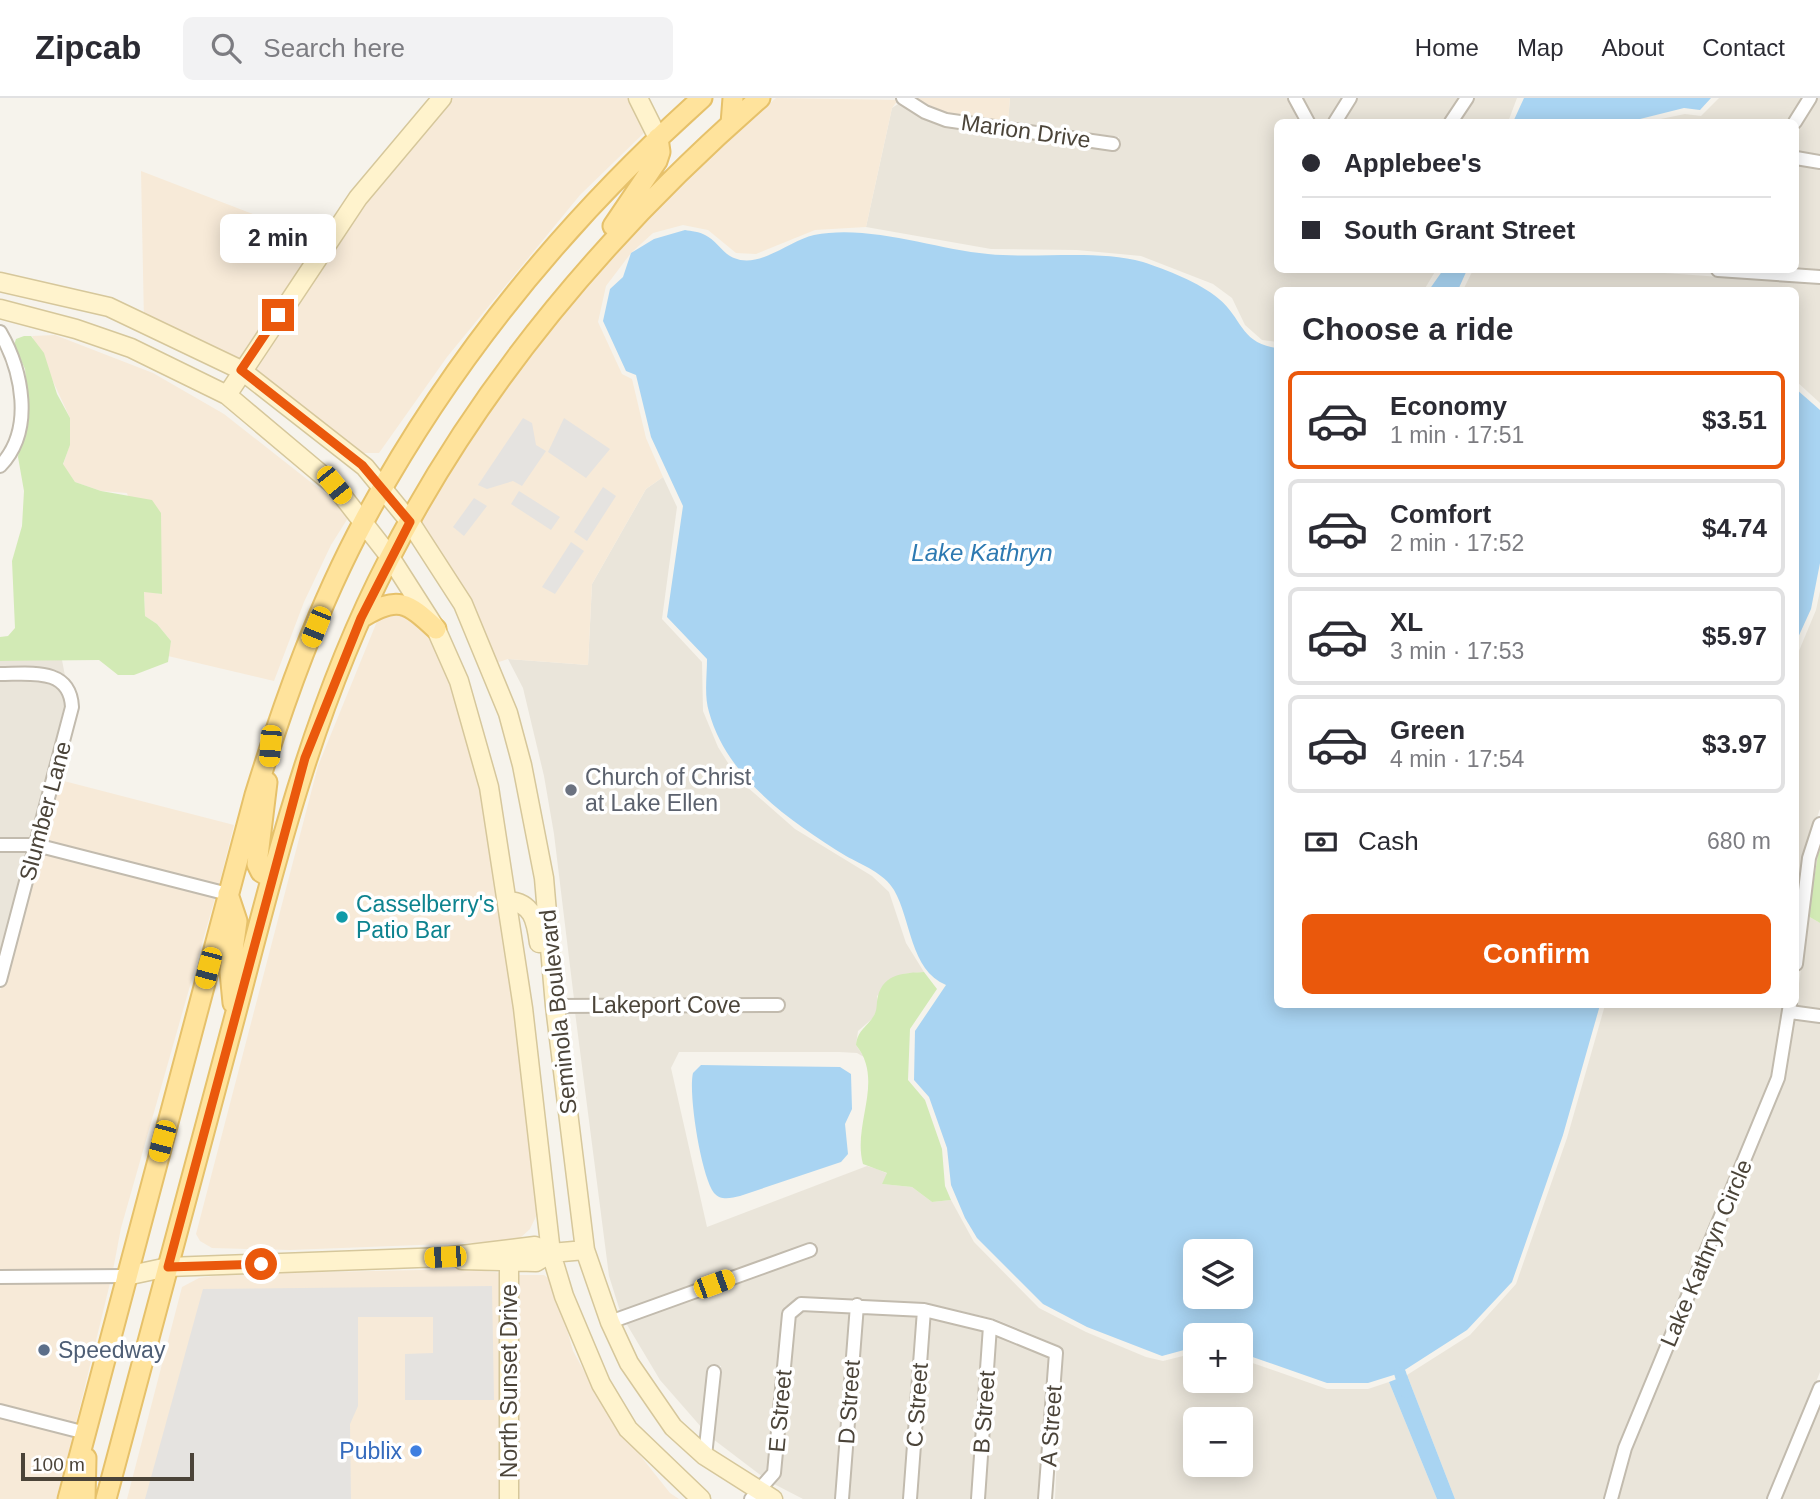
<!DOCTYPE html>
<meta charset="utf-8">
<style>
body{margin:0;font-family:Arial,sans-serif;background:#f2f2f3;color:#2b2b33;height:100vh;display:flex;flex-direction:column;font-size:26px;white-space:nowrap}
*{box-sizing:border-box;margin:0}
p{font-size:23px;color:#7c7c81}
.icon{flex:none;width:38px;height:38px;fill:none;stroke:currentColor;stroke-width:2;stroke-linecap:round;stroke-linejoin:round}
.map{position:relative;flex:1;overflow:hidden}
.details{position:absolute;left:1274px;top:189px;width:525px;height:721px;display:flex;flex-direction:column;background:#fff;border-radius:10px;box-shadow:0 4px 18px #0003}
.details>*{flex:none}
.hud{position:absolute;left:1274px;top:21px;width:525px;height:154px;border-radius:10px;box-shadow:0 4px 18px #0003;display:grid;align-content:center;height:154px;padding:0 28px;background:#fff}
.controls{position:absolute;left:1183px;top:1141px;display:grid;gap:14px}
.controls a{display:grid;place-items:center;width:70px;height:70px;border-radius:10px;background:#fff;box-shadow:0 4px 18px #0003;font-size:35px}
.scale{position:absolute;left:21px;bottom:18px;width:173px;box-sizing:border-box;padding-left:7px;border:4px solid #4b4439;border-top:0;font-size:19px;line-height:24px;white-space:nowrap;color:#4b4439;-webkit-text-stroke:5px #fff;paint-order:stroke}
.end{position:absolute;width:32px;height:32px;margin:-16px;border:9px solid #ea580c;background:#fff;box-shadow:0 0 0 4px #fff}
.from{border-radius:50%}
.bubble{position:absolute;height:49px;border-radius:10px;background:#fff;box-shadow:0 4px 18px #0003;font-size:23px;font-weight:700;line-height:49px;text-align:center}
.car{position:absolute;width:21px;height:42px;margin:-21px -10px;border-radius:9px;box-shadow:0 0 5px 2px #0007;background:linear-gradient(#f5c518 24%,#345 0 40%,#f5c518 0 76%,#345 0 86%,#f5c518 0)}
.hud b{display:flex;align-items:center;gap:24px;height:66px;font-size:26px}
.hud b+b{border-top:2px solid #e1e1e2}
.hud i{width:18px;height:18px;background:#2b2b33}
ul{padding:0;list-style:none}
li{display:flex;align-items:center;gap:21px;height:98px;margin:0 14px 10px;padding:0 14px;border:4px solid #e1e1e2;border-radius:10px}
li div{flex:1}
li b{display:block;font-size:26px}
li em{font-style:normal;font-weight:700}
li.on{border-color:#ea580c}
li>.icon{width:63px;height:63px;stroke-width:1.5}
h2{padding:0 28px;font-size:32px;line-height:84px}
.pay{display:flex;align-items:center;gap:18px;height:77px;padding:0 28px;font-size:26px}
.pay p{margin-inline-start:auto}
.button{display:flex;gap:14px;margin-top:auto;padding:14px 28px}
.button a{flex:1;height:80px;border-radius:10px;background:#ea580c;color:#fff;font-size:28px;font-weight:700;line-height:80px;text-align:center}
header{display:flex;align-items:center;gap:42px;box-sizing:border-box;height:98px;padding:0 35px;background:#fff;border-bottom:2px solid #e1e1e2}
header strong{font-size:33px}
nav{display:flex;gap:38px;margin-inline-start:auto;font-size:24px}
.search{width:490px;height:63px;background:#f2f2f3;display:flex;align-items:center;gap:18px;box-sizing:border-box;padding:0 24px;border-radius:10px;color:#7c7c81;font-size:26px}
.map>svg:first-child{display:block}
.residential{fill:#eae5da;fill-rule:evenodd}
.commercial{fill:#f7ead8}
.green{fill:#d2eab5}
.parking{fill:#e5e3e0}
.water{fill:#a9d4f2;fill-rule:evenodd}
.lines{fill:none;stroke-linecap:round;stroke-linejoin:round}
.canal{stroke:#a9d4f2;stroke-width:12}
.street-casing{stroke:#c2bbae;stroke-width:16}
.secondary-casing{stroke:#d6c79b;stroke-width:21}
.primary-casing{stroke:#e6c16a;stroke-width:23}
.street{stroke:#fff;stroke-width:12}
.secondary{stroke:#fff3cd;stroke-width:18}
.primary{stroke:#ffe39c;stroke-width:19}
.route{stroke:#ea580c;stroke-width:9}
.worship-dot{fill:#6b7280;stroke:#fff;stroke-width:2.5}
.culture-dot{fill:#0f9aa8;stroke:#fff;stroke-width:2.5}
.service-dot{fill:#5c6f8a;stroke:#fff;stroke-width:2.5}
.shop-dot{fill:#3f7fe0;stroke:#fff;stroke-width:2.5}
.labels{text-anchor:middle;dominant-baseline:central;stroke-width:7;stroke-linejoin:round;paint-order:stroke}
.street-label{font-size:23px;fill:#4b4439;stroke:#fff}
.worship-label{font-size:23px;fill:#5b616d;stroke:#fff;text-anchor:start}
.culture-label{font-size:23px;fill:#0d838f;stroke:#fff;text-anchor:start}
.service-label{font-size:23px;fill:#4e5e75;stroke:#fff;text-anchor:start}
.shop-label{font-size:23px;fill:#366cbe;stroke:#fff;text-anchor:end}
.water-label{font-size:24px;font-style:italic;fill:#2e7ab2;stroke:#fff}
</style>
<header>
<strong>Zipcab</strong>
<div class="search"><svg class="icon" aria-label="search" viewBox="0 0 24 24"><circle cx="10" cy="10" r="6"/><path d="M15 15l6 6"/></svg>Search here</div>
<nav><a>Home</a><a>Map</a><a>About</a><a>Contact</a></nav>
</header>
<div class="map">
<svg width="1820" height="1401" viewBox="0 0 1820 1401">
<rect width="100%" height="100%" fill="#f6f3ec"/>
<!-- residential -->
<path class="residential" d="M 1010,0 L 1289,0 L 1298,24 L 1278,24 L 1278,172 L 1436,172 L 1424,192 L 1278,192 L 1277,244 L 1262,242 L 1245,227 L 1232,200 L 1213,186 L 1141,158 L 1077,152 L 991,151 L 866,129 L 892,10 L 898,6 L 945,29 L 1118,52 L 1119,39 L 1008,24 Z
M 1302,0 L 1343,0 L 1327,24 L 1315,24 Z
M 1357,0 L 1459,0 L 1444,24 L 1342,24 Z
M 1474,0 L 1517,0 L 1508,24 L 1458,24 Z
M 1719,0 L 1802,0 L 1788,24 L 1646,24 L 1685,16 L 1701,18 Z
M 1817,0 L 1820,0 L 1820,57 L 1796,53 L 1796,36 Z
M 1796,67 L 1820,71 L 1820,172 L 1796,170 Z
M 1473,172 L 1623,172 L 1820,186 L 1820,305 L 1796,283 L 1796,192 L 1463,192 Z
M 663,379 L 677,409 L 662,521 L 702,564 L 703,613 L 718,649 L 738,681 L 795,731 L 872,778 L 889,794 L 906,845 L 924,874 L 903,876 L 877,898 L 878,910 L 873,920 L 858,933 L 856,947 L 864,959 L 857,955 L 839,954 L 679,954 L 671,970 L 707,1129 L 867,1068 L 877,1071 L 888,1076 L 882,1086 L 912,1089 L 932,1104 L 951,1102 L 974,1144 L 1039,1210 L 1086,1234 L 1146,1259 L 1163,1263 L 1195,1255 L 1195,1283 L 1241,1283 L 1241,1261 L 1327,1291 L 1368,1291 L 1389,1284 L 1437,1401 L 1055,1401 L 1062,1249 L 995,1221 L 930,1206 L 801,1199 L 784,1209 L 769,1372 L 763,1379 L 713,1341 L 721,1268 L 709,1267 L 702,1330 L 660,1282 L 626,1225 L 817,1156 L 814,1144 L 620,1213 L 609,1178 L 575,914 L 783,913 L 783,900 L 574,901 L 554,736 L 544,678 L 523,590 L 508,561 L 588,567 L 592,486 L 646,391 ZM 1195,1321 L 1241,1321 L 1241,1367 L 1195,1367 Z
M 1820,493 L 1820,711 L 1803,759 L 1796,820 L 1796,560 L 1816,512 Z
M 62,562 L 65,578 L 56,572 L 40,569 L 0,570 L 0,563 Z
M 0,583 L 53,585 L 66,600 L 32,740 L 0,741 Z
M 0,754 L 28,754 L 0,864 Z
M 1808,818 L 1820,825 L 1820,911 L 1796,908 Z
M 1605,907 L 1785,907 L 1773,978 L 1620,1347 L 1605,1401 L 1455,1401 L 1407,1277 L 1470,1237 L 1516,1186 L 1567,1040 Z
M 1795,921 L 1820,925 L 1820,1274 L 1768,1401 L 1617,1401 L 1631,1352 L 1784,983 Z
M 803,1212 L 850,1214 L 836,1401 L 803,1401 L 774,1386 L 780,1376 L 795,1220 Z
M 862,1214 L 918,1219 L 904,1401 L 848,1401 Z
M 930,1220 L 983,1233 L 972,1401 L 916,1401 Z
M 995,1237 L 1050,1260 L 1040,1401 L 983,1401 Z
M 1820,1305 L 1820,1401 L 1781,1401 L 1784,1390 Z"/>
<!-- commercial -->
<path class="commercial" d="M 433,0 L 241,272 L 144,224 L 141,73 L 318,141 L 428,2 Z
M 450,0 L 631,0 L 647,32 L 580,97 L 447,259 L 379,355 L 358,355 L 251,268 L 362,104 Z
M 776,0 L 898,2 L 892,10 L 866,129 L 815,132 L 756,156 L 736,155 L 708,132 L 683,127 L 653,135 L 631,155 L 606,188 L 598,224 L 622,276 L 632,281 L 646,340 L 663,379 L 646,391 L 592,486 L 588,567 L 508,561 L 493,566 L 416,423 L 501,283 L 603,168 L 691,76 Z
M 914,0 L 1010,0 L 1008,24 L 947,15 Z
M 55,237 L 153,275 L 224,316 L 327,397 L 348,420 L 331,447 L 304,504 L 274,583 L 168,558 L 171,543 L 157,526 L 145,518 L 144,493 L 161,496 L 127,395 L 101,393 L 75,384 L 63,367 L 70,346 L 70,320 L 32,238 Z
M 397,512 L 426,531 L 450,580 L 474,653 L 492,749 L 540,1110 L 530,1131 L 519,1141 L 496,1144 L 290,1152 L 212,1150 L 200,1143 L 196,1136 L 318,668 L 380,516 Z
M 60,682 L 234,727 L 219,787 L 44,742 Z
M 40,755 L 215,800 L 121,1130 L 113,1172 L 0,1173 L 0,892 L 10,871 Z
M 469,1171 L 503,1175 L 503,1401 L 127,1401 L 182,1189 L 199,1180 L 226,1176 Z
M 515,1177 L 544,1177 L 554,1185 L 573,1253 L 589,1282 L 639,1356 L 670,1395 L 679,1401 L 515,1401 Z
M 110,1185 L 76,1325 L 0,1306 L 0,1186 Z
M 0,1320 L 73,1338 L 56,1401 L 0,1401 Z"/>
<!-- green -->
<path class="green" d="M 24,238 L 31,238 L 44,255 L 57,296 L 70,320 L 70,347 L 63,366 L 75,384 L 101,393 L 152,402 L 161,415 L 162,496 L 144,494 L 145,518 L 157,526 L 171,543 L 168,564 L 134,577 L 118,577 L 99,562 L 0,563 L 0,539 L 8,538 L 15,530 L 12,463 L 22,428 L 24,393 L 18,359 L 27,292 L 25,271 L 14,247 L 16,241 Z
M 1820,744 L 1820,825 L 1808,818 Z
M 924,874 L 937,891 L 910,931 L 908,982 L 925,1002 L 942,1051 L 945,1088 L 951,1102 L 932,1104 L 912,1089 L 882,1086 L 887,1075 L 863,1066 C 852,1026 885,983 856,947 C 858,932 865,931 873,919 C 878,912 876,905 878,898 C 884,875 905,875 924,874 Z"/>
<!-- parking -->
<path class="parking" d="M 523,320 L 532,325 L 536,347 L 546,353 L 522,388 L 513,383 L 487,391 L 478,387 Z
M 564,320 L 610,351 L 586,380 L 548,354 Z
M 603,389 L 616,398 L 587,443 L 574,434 Z
M 519,393 L 560,419 L 551,432 L 511,406 Z
M 474,400 L 487,408 L 464,438 L 453,429 Z
M 571,444 L 584,453 L 555,496 L 542,489 Z
M 492,1188 L 494,1302 L 405,1302 L 405,1256 L 433,1255 L 433,1219 L 358,1219 L 358,1308 L 350,1326 L 351,1401 L 145,1401 L 203,1191 Z"/>
<!-- water -->
<path class="water" d="M 1524,0 L 1711,0 L 1700,12 L 1684,10 L 1628,24 L 1513,24 Z
M 685,132 C 691,133 700,134 705,137 C 716,142 723,156 734,160 C 760,171 790,142 814,137 C 869,126 934,151 988,156 C 1036,161 1097,151 1143,164 C 1167,172 1199,184 1219,201 C 1243,221 1240,245 1277,250 L 1278,906 L 1600,907 L 1563,1037 L 1512,1184 L 1467,1232 L 1400,1275 L 1368,1285 L 1327,1285 L 1241,1255 L 1241,1237 L 1195,1237 L 1195,1249 L 1162,1258 L 1087,1229 L 1043,1206 L 977,1140 L 965,1120 L 951,1087 L 947,1050 L 929,999 L 914,982 L 915,933 L 946,887 C 910,872 911,821 894,792 C 884,775 862,767 846,758 C 791,724 727,680 709,614 C 704,598 707,578 707,561 L 667,519 L 683,408 L 651,339 L 636,277 L 626,273 L 603,223 L 610,191 L 623,179 L 631,155 L 654,141 ZM 1241,1153 L 1241,1199 L 1195,1199 L 1195,1153 Z
M 1443,172 L 1467,172 L 1458,192 L 1429,192 Z
M 1796,291 L 1820,312 L 1820,465 L 1811,511 L 1796,544 Z
M 701,967 L 840,969 L 851,976 L 852,1011 L 845,1026 L 848,1056 L 841,1064 L 740,1098 C 731,1100 721,1103 714,1095 C 701,1078 688,995 693,975 Z
M 1407,1277 L 1455,1401 L 1437,1401 L 1389,1284 Z"/>
<g class="lines">
<!-- canal -->
<path class="canal" d="M 1400,1275 L 1406,1294"/>
<!-- street casing -->
<g class="street-casing">
<path id="street" d="M 903,0 L 925,14 L 946,22 L 1113,46
M 1295,0 L 1308,24
M 1335,24 L 1350,0
M 1451,24 L 1467,0
M 1795,24 L 1810,0
M 1796,60 L 1820,64
M 1718,172 L 1820,179
M 0,234 C 22,272 35,332 0,368
M 0,576 C 30,576 70,569 72,609 L 0,882
M 0,747 L 36,747 L 228,796
M 1796,866 L 1809,760 L 1820,726
M 555,908 L 778,907
M 1790,914 L 1820,918
M 0,1179 L 126,1178
M 610,1224 L 810,1152
M 0,1313 L 86,1335
M 705,1358 L 714,1274
M 751,1401 L 774,1375 L 789,1216 L 801,1206 L 924,1212 L 990,1228 L 1056,1255 L 1045,1401
M 842,1401 L 857,1207
M 910,1401 L 924,1212
M 978,1401 L 990,1228
M 1611,1401 L 1625,1350 L 1778,980 L 1790,906
M 1774,1401 L 1820,1290"/>
</g>
<!-- secondary casing -->
<g class="secondary-casing">
<path id="secondary" d="M 638,0 L 658,40
M 0,184 L 109,209 L 241,272 L 365,369 L 410,424 L 463,506 L 508,615 L 522,667 L 544,780 L 555,908 L 585,1152 L 610,1224 L 629,1265 L 673,1329 L 705,1358 L 773,1401
M 0,211 L 76,231 L 131,250 L 227,297 L 334,387 L 390,459 L 436,531 L 459,583 L 489,689 L 523,910 L 551,1155 L 564,1198 L 601,1286 L 628,1331 L 701,1401
M 227,297 L 358,100 L 442,0
M 507,803 C 533,804 536,823 539,845
M 462,1162 L 536,1164 L 551,1155 L 585,1152
M 509,1165 L 509,1401
M 126,1178 L 168,1169 L 445,1159 L 535,1148 L 551,1155"/>
</g>
<!-- primary casing -->
<g class="primary-casing">
<path id="primary" d="M 731,26 L 733,0
M 613,128 L 657,63 L 660,54 L 658,40
M 361,520 C 398,497 407,504 436,531
M 267,684 L 257,766 L 261,774 L 271,780
M 228,796 L 237,823 L 230,874 L 233,905
M 68,1401 L 255,697 C 284,603 318,508 365,421 C 451,262 568,120 702,0
M 85,1401 L 86,1360
M 106,1401 C 149,1240 192,1079 235,918 C 276,762 314,605 389,461 C 481,283 610,131 760,0"/>
</g>
<!-- street -->
<use href="#street" class="street"/>
<!-- secondary -->
<use href="#secondary" class="secondary"/>
<!-- primary -->
<use href="#primary" class="primary"/>
</g>
<g class="lines">
<!-- route -->
<path class="route" d="M 261,1166 L 168,1169 L 305,660 L 361,520 L 410,424 L 362,367 L 241,272 L 278,217"/>
</g>
<!-- markers -->
<circle class="worship-dot" cx="571" cy="692" r="7"/>
<circle class="culture-dot" cx="342" cy="819" r="7"/>
<circle class="service-dot" cx="44" cy="1252" r="7"/>
<circle class="shop-dot" cx="416" cy="1353" r="7"/>
<g class="labels">
<!-- street labels -->
<g class="street-label">
<text transform="translate(1026 33) rotate(8)">Marion Drive</text>
<text transform="translate(45 713) rotate(-75)">Slumber Lane</text>
<text x="666" y="907">Lakeport Cove</text>
<text transform="translate(558 914) rotate(-96)">Seminola Boulevard</text>
<text transform="translate(1706 1155) rotate(-67)">Lake Kathryn Circle</text>
<text transform="translate(509 1283) rotate(-90)">North Sunset Drive</text>
<text transform="translate(849 1304) rotate(-86)">D Street</text>
<text transform="translate(917 1307) rotate(-86)">C Street</text>
<text transform="translate(780 1313) rotate(-85)">E Street</text>
<text transform="translate(984 1314) rotate(-86)">B Street</text>
<text transform="translate(1051 1328) rotate(-86)">A Street</text>
</g>
<!-- worship labels -->
<g class="worship-label">
<text x="585" y="679">Church of Christ<tspan x="585" dy="26">at Lake Ellen</tspan></text>
</g>
<!-- culture labels -->
<g class="culture-label">
<text x="356" y="806">Casselberry's<tspan x="356" dy="26">Patio Bar</tspan></text>
</g>
<!-- service labels -->
<g class="service-label">
<text x="58" y="1252">Speedway</text>
</g>
<!-- shop labels -->
<g class="shop-label">
<text x="402" y="1353">Publix</text>
</g>
<!-- water labels -->
<g class="water-label">
<text x="982" y="454">Lake Kathryn</text>
</g>
</g>
</svg>
<div class="controls">
<a><svg class="icon" aria-label="layers" viewBox="0 0 24 24"><path d="M12 4l9 5-9 5-9-5zM3 14l9 5 9-5"/></svg></a>
<a>+</a>
<a>−</a>
</div>
<div class="scale">100 m</div>
<i class="end from" style="left:261px;top:1166px"></i>
<i class="end" style="left:278px;top:217px"></i>
<div class="bubble" style="left:220px;top:116px;width:116px">2 min</div>
<i class="car" style="left:334px;top:387px;rotate:141deg"></i>
<i class="car" style="left:316px;top:529px;rotate:202deg"></i>
<i class="car" style="left:270px;top:648px;rotate:184deg"></i>
<i class="car" style="left:208px;top:870px;rotate:195deg"></i>
<i class="car" style="left:162px;top:1043px;rotate:195deg"></i>
<i class="car" style="left:445px;top:1159px;rotate:267deg"></i>
<i class="car" style="left:714px;top:1186px;rotate:70deg"></i>
<div class="hud">
<b><i class="from"></i>Applebee's</b>
<b><i></i>South Grant Street</b>
</div>
<section class="details">
<h2>Choose a ride</h2>
<ul>
<li class="on"><svg class="icon" aria-label="car" viewBox="0 0 24 24"><path d="M5 17H2v-5l4-1 3-4h7l3 4 3 1v5h-3M9 17h6M6 11h13"/><circle cx="7" cy="17" r="2"/><circle cx="17" cy="17" r="2"/></svg><div><b>Economy</b><p>1 min · 17:51</p></div><em>$3.51</em></li>
<li><svg class="icon" aria-label="car" viewBox="0 0 24 24"><path d="M5 17H2v-5l4-1 3-4h7l3 4 3 1v5h-3M9 17h6M6 11h13"/><circle cx="7" cy="17" r="2"/><circle cx="17" cy="17" r="2"/></svg><div><b>Comfort</b><p>2 min · 17:52</p></div><em>$4.74</em></li>
<li><svg class="icon" aria-label="car" viewBox="0 0 24 24"><path d="M5 17H2v-5l4-1 3-4h7l3 4 3 1v5h-3M9 17h6M6 11h13"/><circle cx="7" cy="17" r="2"/><circle cx="17" cy="17" r="2"/></svg><div><b>XL</b><p>3 min · 17:53</p></div><em>$5.97</em></li>
<li><svg class="icon" aria-label="car" viewBox="0 0 24 24"><path d="M5 17H2v-5l4-1 3-4h7l3 4 3 1v5h-3M9 17h6M6 11h13"/><circle cx="7" cy="17" r="2"/><circle cx="17" cy="17" r="2"/></svg><div><b>Green</b><p>4 min · 17:54</p></div><em>$3.97</em></li>
</ul>
<div class="pay"><svg class="icon" aria-label="cash" viewBox="0 0 24 24"><path d="M3 7h18v10H3z"/><circle cx="12" cy="12" r="2"/></svg>Cash<p>680 m</p></div>
<div class="button"><a>Confirm</a></div>
</section>
</div>
